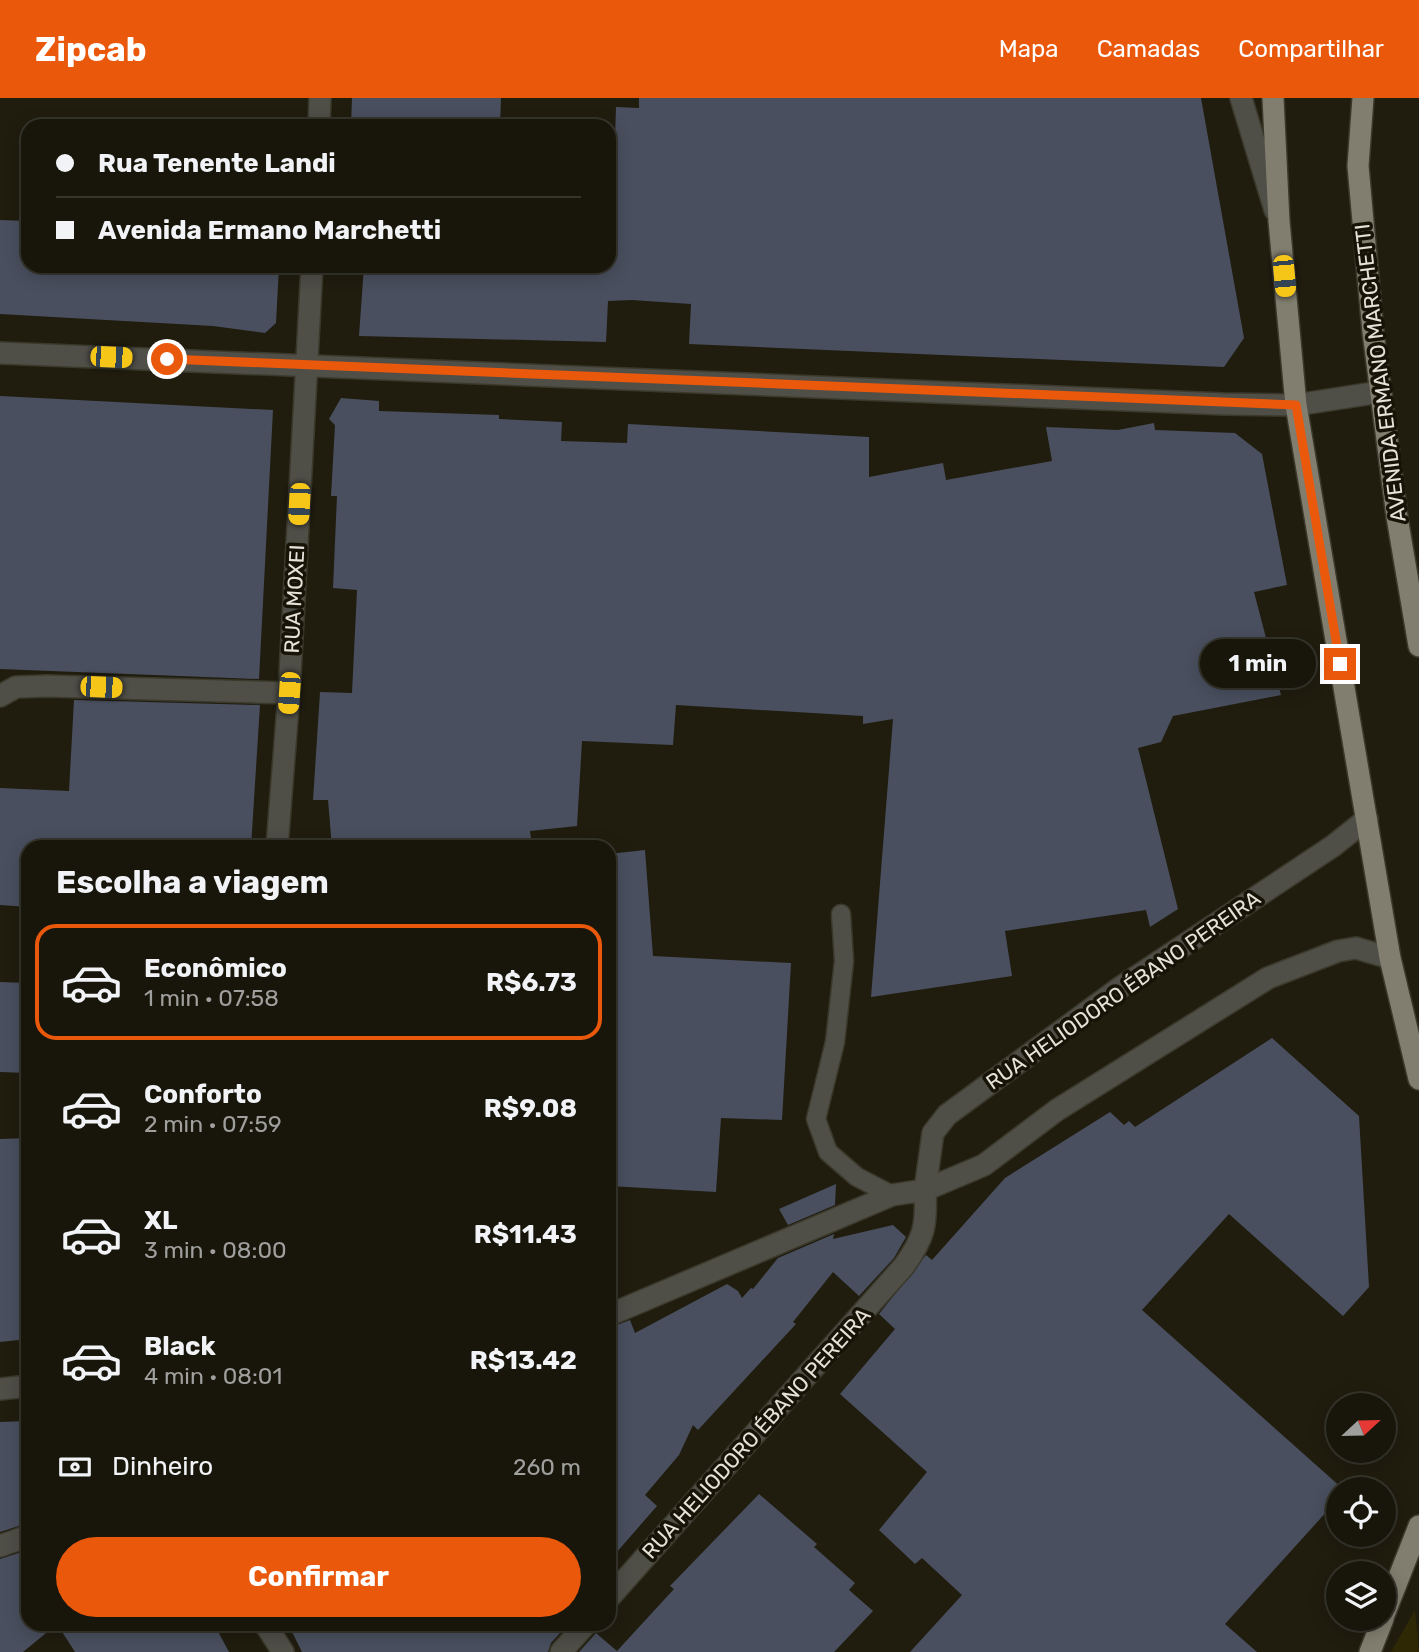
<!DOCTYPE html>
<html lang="pt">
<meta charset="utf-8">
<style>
body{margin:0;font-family:Rubik,sans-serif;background:#252319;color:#f1f3f6;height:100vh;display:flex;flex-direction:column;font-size:26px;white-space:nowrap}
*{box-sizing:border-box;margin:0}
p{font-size:23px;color:#9f9f9d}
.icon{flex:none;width:38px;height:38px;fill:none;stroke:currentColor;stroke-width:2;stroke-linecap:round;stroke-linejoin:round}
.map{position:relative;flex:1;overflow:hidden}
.details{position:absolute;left:21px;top:742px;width:595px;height:791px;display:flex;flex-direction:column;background:#18160b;border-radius:21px;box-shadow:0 4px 18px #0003,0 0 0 2px #36352c}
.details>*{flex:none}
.top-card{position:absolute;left:21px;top:21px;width:595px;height:154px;border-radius:21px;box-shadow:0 4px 18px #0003,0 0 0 2px #36352c;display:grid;align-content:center;height:154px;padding:0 35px;background:#18160b}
.needle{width:46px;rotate:68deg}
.tools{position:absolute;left:1326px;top:1295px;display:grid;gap:14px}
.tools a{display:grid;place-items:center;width:70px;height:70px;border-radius:50%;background:#18160b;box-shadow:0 4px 18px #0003,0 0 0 2px #36352c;font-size:35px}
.end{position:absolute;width:32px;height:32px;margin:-16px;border:9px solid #ea580c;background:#fff;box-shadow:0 0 0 4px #fff}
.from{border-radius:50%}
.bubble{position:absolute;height:49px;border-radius:24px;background:#18160b;box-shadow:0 4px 18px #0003,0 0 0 2px #36352c;font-size:23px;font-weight:700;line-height:49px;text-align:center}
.car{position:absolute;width:21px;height:42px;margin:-21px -10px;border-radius:9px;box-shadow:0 0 5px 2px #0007;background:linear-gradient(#f5c518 24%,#345 0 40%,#f5c518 0 76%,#345 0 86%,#f5c518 0)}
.top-card b{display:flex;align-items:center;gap:24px;height:66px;font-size:26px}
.top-card b+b{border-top:2px solid #36352c}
.top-card i{width:18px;height:18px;background:#f1f3f6}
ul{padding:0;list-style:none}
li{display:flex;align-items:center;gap:21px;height:116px;margin:0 14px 10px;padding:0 21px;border:4px solid transparent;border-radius:21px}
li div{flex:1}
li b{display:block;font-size:26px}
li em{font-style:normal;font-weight:700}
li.active{border-color:#ea580c}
li>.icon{width:63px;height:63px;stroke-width:1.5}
h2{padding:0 35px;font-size:32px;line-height:84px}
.pay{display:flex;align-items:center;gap:18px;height:77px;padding:0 35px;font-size:26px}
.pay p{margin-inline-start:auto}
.primary-button{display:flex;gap:14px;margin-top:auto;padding:14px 35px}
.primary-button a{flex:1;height:80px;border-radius:42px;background:#ea580c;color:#fff;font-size:28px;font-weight:700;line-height:80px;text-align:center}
header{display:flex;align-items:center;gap:42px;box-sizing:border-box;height:98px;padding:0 35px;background:#ea580c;color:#fff}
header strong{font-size:33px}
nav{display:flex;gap:38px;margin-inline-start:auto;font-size:24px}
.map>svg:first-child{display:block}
.green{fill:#2f2804}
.building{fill:#494f5e}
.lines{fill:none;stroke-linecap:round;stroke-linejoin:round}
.service-casing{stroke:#3b392b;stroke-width:21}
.minor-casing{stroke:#3b392b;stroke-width:24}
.tertiary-casing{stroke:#3b392b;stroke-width:24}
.primary-casing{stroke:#3b392b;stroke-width:24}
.service{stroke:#4f4e47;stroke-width:18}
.minor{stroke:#4f4e47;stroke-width:21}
.tertiary{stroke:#4f4e47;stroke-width:21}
.primary{stroke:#817e6f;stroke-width:21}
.route{stroke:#ea580c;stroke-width:9}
.labels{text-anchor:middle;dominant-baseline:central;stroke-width:7;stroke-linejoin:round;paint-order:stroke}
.street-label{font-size:21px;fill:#e4e2d9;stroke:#171407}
</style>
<header>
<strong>Zipcab</strong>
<nav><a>Mapa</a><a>Camadas</a><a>Compartilhar</a></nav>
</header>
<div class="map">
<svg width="1419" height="1554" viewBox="0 0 1419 1554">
<rect width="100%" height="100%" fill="#201d0f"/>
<!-- green -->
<path class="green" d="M 1415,1512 L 1419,1554 L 1391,1554 Z"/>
<!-- building -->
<path class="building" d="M 352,0 L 501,0 L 500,28 L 351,28 Z
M 639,0 L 1201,0 L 1244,240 L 1224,269 L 689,246 L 691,206 L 632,202 L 608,203 L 606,244 L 359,238 L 364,168 L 609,168 L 609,41 L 615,41 L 616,9 L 639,10 Z
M 0,122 L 28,123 L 28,168 L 279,168 L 276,225 L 265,235 L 213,228 L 0,216 Z
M 0,298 L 273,312 L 259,581 L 0,571 Z
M 341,300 L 379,303 L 379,313 L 499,317 L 499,321 L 562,324 L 561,343 L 627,345 L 628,326 L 869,339 L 869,379 L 943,365 L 946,382 L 1052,363 L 1046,329 L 1118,332 L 1154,325 L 1155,332 L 1235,335 L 1262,356 L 1287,487 L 1254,494 L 1281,597 L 1173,618 L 1161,644 L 1138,650 L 1178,811 L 1150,829 L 1146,812 L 1005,833 L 1012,878 L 871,899 L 893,621 L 863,626 L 863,618 L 676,607 L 673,647 L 582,643 L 577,728 L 530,733 L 532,749 L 332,749 L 328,702 L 313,702 L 320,594 L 352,595 L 357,492 L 333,490 L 337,398 L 331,398 L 335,327 L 329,321 Z
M 74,602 L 260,607 L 251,749 L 186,749 L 186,746 L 116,742 L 116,749 L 28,749 L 28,809 L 0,807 L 0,690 L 69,693 Z
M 645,752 L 653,858 L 791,865 L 782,1022 L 721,1020 L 716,1094 L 609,1088 L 609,756 Z
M 0,884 L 28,885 L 28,975 L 0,974 Z
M 1272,940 L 1359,1018 L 1369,1189 L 1343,1218 L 1229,1116 L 1142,1212 L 1343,1391 L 1339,1391 L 1339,1400 L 1225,1526 L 1257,1554 L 910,1554 L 962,1497 L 922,1460 L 915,1466 L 879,1432 L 927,1374 L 840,1296 L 895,1231 L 879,1216 L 926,1157 L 932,1162 L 1005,1080 L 1110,1014 L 1124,1027 L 1129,1023 L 1135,1029 Z
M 28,1040 L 28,1241 L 0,1244 L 0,1041 Z
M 836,1086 L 835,1107 L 788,1127 L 779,1111 Z
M 893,1127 L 906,1139 L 894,1160 L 859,1198 L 833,1174 L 793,1224 L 796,1226 L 698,1332 L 693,1327 L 679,1357 L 645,1397 L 657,1408 L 609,1463 L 609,1230 L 630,1222 L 635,1235 L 727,1186 L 738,1193 L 742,1200 L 751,1190 L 753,1191 L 778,1160 L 834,1136 L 833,1141 Z
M 28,1323 L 28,1425 L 0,1434 L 0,1324 Z
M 759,1396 L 817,1446 L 814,1449 L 855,1485 L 849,1492 L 873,1513 L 834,1554 L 579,1554 L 596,1535 L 617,1553 L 674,1491 L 670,1488 Z
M 28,1452 L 28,1526 L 57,1526 L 23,1554 L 0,1554 L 0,1461 Z
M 57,1526 L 214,1526 L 229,1554 L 75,1554 Z
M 288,1526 L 394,1526 L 402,1534 L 410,1526 L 568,1526 L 551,1545 L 548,1554 L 302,1554 Z"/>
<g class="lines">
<!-- service casing -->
<g class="service-casing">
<path id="service" d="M 841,816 L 844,863 L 835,944 L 816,1021 L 828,1054 L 857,1079 L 892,1097"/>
</g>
<!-- minor casing -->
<g class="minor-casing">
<path id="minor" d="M 1241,0 L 1275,112
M 319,28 L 320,0
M 0,255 L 1223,306 L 1296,307 L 1380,294
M 0,598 L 16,589 L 47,588 L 289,595
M 1367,721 L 1333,748 L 1121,889 L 947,1017 L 933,1035 L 925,1092 L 984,1067 L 1057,1012 L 1268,880 L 1338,853 L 1356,850 L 1390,860
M 277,749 L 289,595 L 312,168
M 0,1291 L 28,1288
M 265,1526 L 283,1554"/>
</g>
<!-- tertiary casing -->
<g class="tertiary-casing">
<path id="tertiary" d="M 609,1217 L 892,1097 L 925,1092 C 927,1128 924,1140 904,1168 L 609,1500
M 0,1448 L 28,1438
M 561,1554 L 586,1526"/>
</g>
<!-- primary casing -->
<g class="primary-casing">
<path id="primary" d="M 1273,0 L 1279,123 L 1296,307 L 1390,860 L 1419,981
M 1363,0 L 1358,68 L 1373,234 L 1397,419 L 1419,548
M 1384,1517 L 1419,1428
M 1370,1554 L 1383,1521"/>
</g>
<!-- service -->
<use href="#service" class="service"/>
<!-- minor -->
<use href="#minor" class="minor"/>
<!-- tertiary -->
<use href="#tertiary" class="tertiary"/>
<!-- primary -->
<use href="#primary" class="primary"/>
</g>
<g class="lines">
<!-- route -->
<path class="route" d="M 167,261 L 1296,307 L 1340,566"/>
</g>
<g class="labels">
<!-- street labels -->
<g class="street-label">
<text transform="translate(1380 275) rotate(-97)">AVENIDA ERMANO MARCHETTI</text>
<text transform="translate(294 501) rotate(-87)">RUA MOXEI</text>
<text transform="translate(1123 892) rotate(-35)">RUA HELIODORO ÉBANO PEREIRA</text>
<text transform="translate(756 1335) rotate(-48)">RUA HELIODORO ÉBANO PEREIRA</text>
</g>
</g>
</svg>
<div class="tools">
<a><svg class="needle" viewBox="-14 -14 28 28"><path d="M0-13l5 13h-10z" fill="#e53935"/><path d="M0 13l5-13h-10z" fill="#9f9f9d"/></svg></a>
<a><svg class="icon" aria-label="locate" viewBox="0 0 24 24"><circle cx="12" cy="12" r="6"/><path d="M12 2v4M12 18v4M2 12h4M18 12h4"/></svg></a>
<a><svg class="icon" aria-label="layers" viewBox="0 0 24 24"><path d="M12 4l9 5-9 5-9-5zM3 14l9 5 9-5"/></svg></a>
</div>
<i class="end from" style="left:167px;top:261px"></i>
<i class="end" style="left:1340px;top:566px"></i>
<div class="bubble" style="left:1200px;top:541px;width:116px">1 min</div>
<i class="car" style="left:1284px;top:178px;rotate:175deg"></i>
<i class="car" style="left:111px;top:259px;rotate:92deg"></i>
<i class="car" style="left:299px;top:406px;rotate:183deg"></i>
<i class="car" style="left:101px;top:589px;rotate:92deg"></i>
<i class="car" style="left:289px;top:595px;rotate:184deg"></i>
<div class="top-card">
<b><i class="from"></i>Rua Tenente Landi</b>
<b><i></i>Avenida Ermano Marchetti</b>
</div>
<section class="details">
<h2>Escolha a viagem</h2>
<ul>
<li class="active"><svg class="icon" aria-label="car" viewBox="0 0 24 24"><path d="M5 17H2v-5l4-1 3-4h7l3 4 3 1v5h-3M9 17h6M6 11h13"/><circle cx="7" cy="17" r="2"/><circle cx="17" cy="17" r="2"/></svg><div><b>Econômico</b><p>1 min · 07:58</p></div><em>R$6.73</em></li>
<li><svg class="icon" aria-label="car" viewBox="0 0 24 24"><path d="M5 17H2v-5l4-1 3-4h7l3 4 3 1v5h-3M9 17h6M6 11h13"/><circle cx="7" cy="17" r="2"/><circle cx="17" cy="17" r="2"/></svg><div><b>Conforto</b><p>2 min · 07:59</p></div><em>R$9.08</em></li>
<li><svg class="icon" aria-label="car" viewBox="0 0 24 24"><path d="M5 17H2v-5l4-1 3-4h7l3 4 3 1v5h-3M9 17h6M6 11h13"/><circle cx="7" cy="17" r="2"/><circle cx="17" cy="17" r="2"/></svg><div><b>XL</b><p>3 min · 08:00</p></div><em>R$11.43</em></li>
<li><svg class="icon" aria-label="car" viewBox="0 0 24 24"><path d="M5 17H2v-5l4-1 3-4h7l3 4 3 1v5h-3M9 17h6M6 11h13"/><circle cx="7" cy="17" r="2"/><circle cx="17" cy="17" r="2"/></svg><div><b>Black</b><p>4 min · 08:01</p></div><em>R$13.42</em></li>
</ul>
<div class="pay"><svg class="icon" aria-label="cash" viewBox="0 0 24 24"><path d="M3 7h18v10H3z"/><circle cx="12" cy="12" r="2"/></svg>Dinheiro<p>260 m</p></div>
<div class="primary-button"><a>Confirmar</a></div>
</section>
</div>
